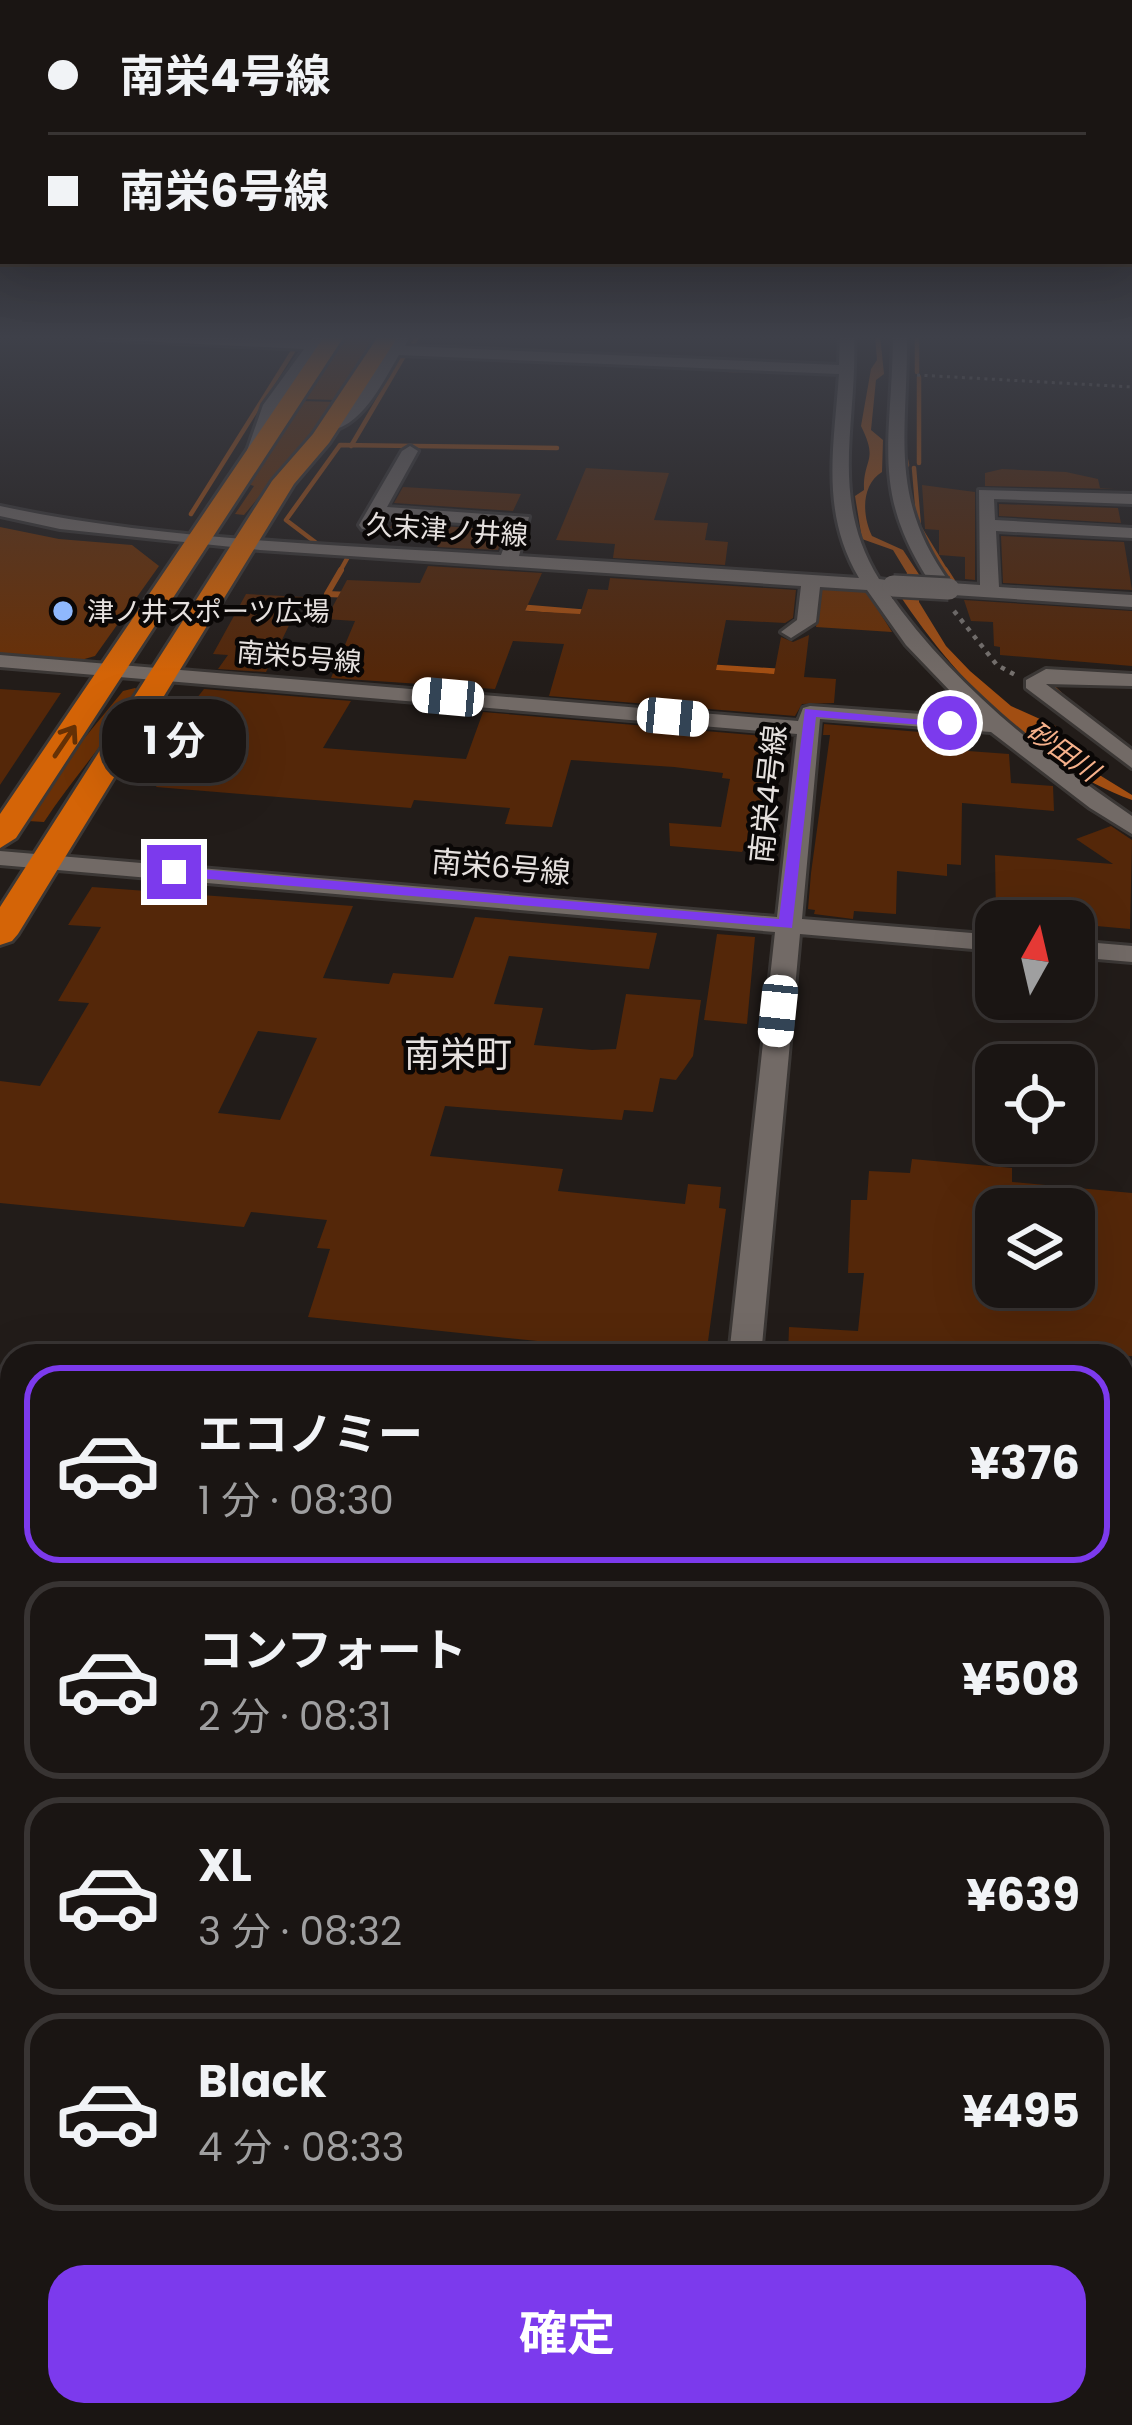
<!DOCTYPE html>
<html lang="ja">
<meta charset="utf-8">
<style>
body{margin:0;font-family:Poppins,"Noto Sans JP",sans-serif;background:#272221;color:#f1f3f6;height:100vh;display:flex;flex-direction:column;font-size:45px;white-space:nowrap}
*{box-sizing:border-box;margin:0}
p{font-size:39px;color:#9f9fa0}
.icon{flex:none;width:66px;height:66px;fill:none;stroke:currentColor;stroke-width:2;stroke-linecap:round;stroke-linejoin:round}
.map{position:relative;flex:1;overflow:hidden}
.drawer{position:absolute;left:0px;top:1344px;width:1134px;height:1083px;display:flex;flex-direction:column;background:#1a1513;border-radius:36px 36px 0 0;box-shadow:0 12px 48px #0002,0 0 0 3px #383433}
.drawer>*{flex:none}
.guide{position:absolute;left:0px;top:0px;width:1134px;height:264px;box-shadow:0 12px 48px #0002,0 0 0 3px #383433;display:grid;align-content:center;height:264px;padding:0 48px;background:#1a1513}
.needle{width:78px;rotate:8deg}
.buttons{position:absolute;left:975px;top:900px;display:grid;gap:24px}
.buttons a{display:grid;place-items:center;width:120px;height:120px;border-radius:24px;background:#1a1513;box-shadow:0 12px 48px #0002,0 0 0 3px #383433;font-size:60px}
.end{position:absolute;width:54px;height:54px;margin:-27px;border:15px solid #7c3aed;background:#fff;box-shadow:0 0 0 6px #fff}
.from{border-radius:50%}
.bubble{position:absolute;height:84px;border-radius:36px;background:#1a1513;box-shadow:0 12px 48px #0002,0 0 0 3px #383433;font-size:39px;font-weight:700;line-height:84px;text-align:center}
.car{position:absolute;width:36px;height:72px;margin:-36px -18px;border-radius:15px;box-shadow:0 0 9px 3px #0007;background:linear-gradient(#fff 24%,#345 0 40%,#fff 0 76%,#345 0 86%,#fff 0)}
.guide b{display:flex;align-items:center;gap:42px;height:114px;font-size:45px}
.guide b+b{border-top:3px solid #383433}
.guide i{width:30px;height:30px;background:#f1f3f6}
ul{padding:21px 0 0;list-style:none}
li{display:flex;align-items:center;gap:36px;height:198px;margin:0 24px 18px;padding:0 24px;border:6px solid #383433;border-radius:36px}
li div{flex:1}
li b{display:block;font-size:45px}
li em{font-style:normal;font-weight:700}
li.on{border-color:#7c3aed}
li>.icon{width:108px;height:108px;stroke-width:1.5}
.primary-button{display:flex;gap:24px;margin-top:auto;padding:24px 48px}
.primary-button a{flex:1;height:138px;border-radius:36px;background:#7c3aed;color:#fff;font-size:48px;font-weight:700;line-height:138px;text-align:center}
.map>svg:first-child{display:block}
.green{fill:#6a3006}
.water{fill:#a24e12}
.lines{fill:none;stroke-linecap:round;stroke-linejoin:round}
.stream-far1{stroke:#a24e12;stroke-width:4.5}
.stream{stroke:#a24e12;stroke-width:6}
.building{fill:#542709;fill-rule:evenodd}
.minor-casing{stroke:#3b3735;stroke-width:6}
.major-casing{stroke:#3b3735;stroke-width:6}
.highway-casing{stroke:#3b3735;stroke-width:6}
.path-far1{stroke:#75706d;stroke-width:3;stroke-dasharray:3 4.5;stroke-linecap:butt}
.path{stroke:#75706d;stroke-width:4.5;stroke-dasharray:4.5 6;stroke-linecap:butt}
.minor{fill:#726a66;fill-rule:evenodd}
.major{fill:#ad662d;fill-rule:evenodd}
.highway{fill:#d46407;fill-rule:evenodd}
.minor-bridge-casing{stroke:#3b3735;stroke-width:26;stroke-linecap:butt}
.minor-bridge{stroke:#726a66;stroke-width:21}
.oneway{stroke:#653106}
.route{fill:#7c3aed}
.poi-dot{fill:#8fb8fd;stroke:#0a0706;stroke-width:4.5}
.labels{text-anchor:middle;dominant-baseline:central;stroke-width:9;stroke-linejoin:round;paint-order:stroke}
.far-street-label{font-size:27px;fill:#e6e1df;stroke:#0a0706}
.far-poi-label{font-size:27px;fill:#e6e1df;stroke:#0a0706;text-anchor:start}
.far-water-label{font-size:27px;font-style:italic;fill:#f6b18b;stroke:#0a0706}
.street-label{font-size:30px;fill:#e6e1df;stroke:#0a0706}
.quarter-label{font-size:36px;fill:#e6e1df;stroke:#0a0706}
</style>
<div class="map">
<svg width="1132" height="2425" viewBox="0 0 1132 2425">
<rect width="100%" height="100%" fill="#221c19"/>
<!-- green -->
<path class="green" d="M 344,335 L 378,335 L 337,400 L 300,399 Z
M 300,401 L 337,402 L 244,515 L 235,514 L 254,486 L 248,484 Z
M 0,527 L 59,539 L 132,545 L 159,566 L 95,656 L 74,662 L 0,657 Z
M 821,588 L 867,592 L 892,632 L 816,627 Z
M 135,688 L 139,690 C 111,737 74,776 44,822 L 28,821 L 64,763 L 123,691 Z"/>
<!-- water -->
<path class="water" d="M 875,335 L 880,335 L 884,374 L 876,380 L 871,430 L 883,440 L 882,472 C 861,485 862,515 872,536 L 903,550 L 920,576 L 919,602 L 946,646 L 970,671 L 1011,706 L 1060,728 L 1056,741 L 1062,752 L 1132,795 L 1132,800 C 1039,767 952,675 899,594 L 907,573 L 893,550 L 862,539 L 855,496 L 864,490 C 863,458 879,462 861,426 L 871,369 L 877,360 Z"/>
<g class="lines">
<!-- stream-far1 -->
<path class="stream-far1" d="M 145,335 L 209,338
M 917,335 L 917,372
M 410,348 L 419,335
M 729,370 L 759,370
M 919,377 L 919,463
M 351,446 L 405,354
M 906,460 L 907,465
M 914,468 L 919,527 L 947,573
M 191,514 L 295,348
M 315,542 L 286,520 L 340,445 L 557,448
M 339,573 L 349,555"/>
<!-- stream -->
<path class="stream" d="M 341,570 L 327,594 L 351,595
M 945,570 L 954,584
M 518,607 L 591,613
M 706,667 L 785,672
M 1048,684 L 1062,697"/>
</g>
<!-- building -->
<path class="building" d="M 586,468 L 669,473 L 654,520 L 708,523 L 705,540 L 728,542 L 725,565 L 613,558 L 615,544 L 556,540 Z
M 1002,469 L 1066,472 L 1098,479 L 1100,488 L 1115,489 L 985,486 L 985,473 Z
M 922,485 L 975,492 L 975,580 L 965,579 L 965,557 L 939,555 L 939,530 L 925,529 Z
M 403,487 L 454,490 L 521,494 L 513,511 L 394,503 Z
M 999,504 L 1118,508 L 1121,523 L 999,516 Z
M 393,523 L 505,530 L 498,550 L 437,547 L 444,532 L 390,528 Z
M 1001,536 L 1124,542 L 1132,590 L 1003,583 Z
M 428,566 L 542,573 L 525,611 L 580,614 L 588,589 L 608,590 L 610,578 L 796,590 L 793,618 L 785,623 L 726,620 L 716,670 L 774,674 L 781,637 L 793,642 L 809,635 L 804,677 L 836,679 L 834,703 L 802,704 L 795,716 L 549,696 L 564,644 L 513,641 L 495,689 L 331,678 L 355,621 L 326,619 L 347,580 L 420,583 Z
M 246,594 L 303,597 L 266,672 L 218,669 L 228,655 L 213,654 Z
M 964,600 L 1132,611 L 1132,666 L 1000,655 L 1000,647 L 994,646 L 993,622 L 971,621 Z
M 0,689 L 61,693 L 0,785 Z
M 204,689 L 351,701 L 323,748 L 466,759 L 483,712 L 775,737 L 760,840 L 749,839 L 742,852 L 670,846 L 669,823 L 721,827 L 730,779 L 722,778 L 723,773 L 674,767 L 571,760 L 552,827 L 505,824 L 510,808 L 414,800 L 411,808 L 156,787 L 175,756 L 152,755 Z
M 824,724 L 968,736 L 968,751 L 1009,754 L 1011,783 L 1053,786 L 1054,811 L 962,803 L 961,865 L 947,864 L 947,876 L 897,871 L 896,914 L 854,911 L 853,919 L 814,914 L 815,910 L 808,909 L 811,873 L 830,735 L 823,735 Z
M 1111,826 L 1132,840 L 1130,929 L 996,917 L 995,855 L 1113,864 L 1076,839 Z
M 92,887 L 353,906 L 323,978 L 389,984 L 393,973 L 453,978 L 475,917 L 657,933 L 649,969 L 509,956 L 494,1004 L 543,1008 L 534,1045 L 592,1050 L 616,1049 L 626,994 L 701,1000 L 693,1056 L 676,1080 L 660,1078 L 653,1112 L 624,1110 L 622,1120 L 445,1106 L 430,1156 L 563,1169 L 558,1191 L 685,1204 L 688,1184 L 721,1187 L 719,1208 L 726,1209 L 706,1356 L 545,1356 L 547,1342 L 308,1317 L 330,1249 L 317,1248 L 327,1220 L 251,1212 L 244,1227 L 0,1203 L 0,1081 L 40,1086 L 89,1003 L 58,1001 L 101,927 L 68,925 ZM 258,1031 L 317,1038 L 280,1120 L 218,1113 Z
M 717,934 L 755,937 L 747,1024 L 704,1020 Z
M 912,1159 L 1012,1168 L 1012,1182 L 1132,1193 L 1132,1356 L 788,1356 L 789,1327 L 858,1331 L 864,1273 L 848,1273 L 851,1200 L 867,1200 L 869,1171 L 910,1173 ZM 996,1209 L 1074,1209 L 1074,1287 L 996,1287 Z"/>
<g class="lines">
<!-- minor casing -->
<g class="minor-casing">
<path id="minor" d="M 91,335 L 310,340 L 314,335 L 328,335 L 279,405 L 259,462 L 251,467 L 243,462 L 263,405 L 304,349 L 98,339 Z
M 397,335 L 411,335 L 405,346 L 839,365 L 840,335 L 854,335 C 858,422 828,497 879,579 L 900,582 L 900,590 L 887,591 C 952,684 1039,752 1132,816 L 1132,834 L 1090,808 L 991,732 L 820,719 L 802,919 L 996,935 L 996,951 L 800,934 L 761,1356 L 729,1356 L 775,932 L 0,865 L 0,851 L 777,917 L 797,734 L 0,667 L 0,655 L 798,721 L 803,708 L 810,706 L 976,718 L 906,645 L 867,590 L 820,587 L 816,622 L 791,638 L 781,632 L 797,620 L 801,586 L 260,550 L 60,529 L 0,516 L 0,506 C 163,541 334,544 501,555 L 512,526 L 381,518 L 374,529 L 362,529 L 359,525 L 402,451 L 410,446 L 418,451 L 387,507 L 529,517 L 519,556 L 859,578 C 820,512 834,447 839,374 L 399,355 C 383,382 359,433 322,431 L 322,425 L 356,400 Z
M 893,335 L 907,335 C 908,434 887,496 950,583 L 980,585 L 979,490 L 1132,494 L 1132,504 L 994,499 L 995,520 L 1132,528 L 1132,538 L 996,531 L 999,587 L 1132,595 L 1132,607 L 938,594 C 868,494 892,448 893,335 Z
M 1046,669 L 1132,674 L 1132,686 L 1046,684 L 1132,750 L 1132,768 L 1026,688 L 1026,680 Z
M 1074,941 L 1132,946 L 1132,962 L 1074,957 Z
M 615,2415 L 667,2415 L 666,2425 L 614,2425 Z"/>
</g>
<!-- major casing -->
<g class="major-casing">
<path id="major" d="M 0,1432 L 12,1434 L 12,1466 L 0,1464 Z
M 1122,1587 L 1132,1588 L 1132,1624 L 1122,1623 Z"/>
</g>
<!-- highway casing -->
<g class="highway-casing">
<path id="highway" d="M 325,335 L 345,335 L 16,838 L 0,848 L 0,814 Z
M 379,335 L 399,335 L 329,443 L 294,484 L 18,934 L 12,941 L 0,945 L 0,907 L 272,481 L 313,434 Z"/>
</g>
<!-- path-far1 -->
<path class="path-far1" d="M 917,375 L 1132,387"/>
<!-- path -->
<path class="path" d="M 954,611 L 997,665 L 1019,677"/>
<!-- minor -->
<use href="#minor" class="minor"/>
<!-- major -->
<use href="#major" class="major"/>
<!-- highway -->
<use href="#highway" class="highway"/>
<!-- minor-bridge casing -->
<g class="minor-bridge-casing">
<path id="minor-bridge" d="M 893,586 L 949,589"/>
</g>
<!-- minor-bridge -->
<use href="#minor-bridge" class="minor-bridge"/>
</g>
<!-- one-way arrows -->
<defs><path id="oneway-shaft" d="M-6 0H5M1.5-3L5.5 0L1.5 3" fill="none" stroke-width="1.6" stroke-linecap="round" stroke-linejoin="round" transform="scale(3)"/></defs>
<use class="oneway" href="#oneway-shaft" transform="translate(65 741) rotate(-56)"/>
<!-- sky -->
<linearGradient id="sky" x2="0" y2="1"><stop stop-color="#130f0e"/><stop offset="0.5" stop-color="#3e4049"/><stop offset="1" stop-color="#3e4049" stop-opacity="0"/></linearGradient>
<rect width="1132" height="674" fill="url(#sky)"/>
<!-- route -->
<path class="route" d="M 805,709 L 957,723 L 950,727 L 816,717 L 792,928 L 174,876 L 166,872 L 174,867 L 779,919 Z"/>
<!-- markers -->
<circle class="poi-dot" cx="63" cy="611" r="12"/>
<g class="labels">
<!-- far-street labels -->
<g class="far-street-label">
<text transform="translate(447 530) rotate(4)">久末津ノ井線</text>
<text transform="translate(299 657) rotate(5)">南栄5号線</text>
</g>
<!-- far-poi labels -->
<g class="far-poi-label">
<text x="87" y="611">津ノ井スポーツ広場</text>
</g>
<!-- far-water labels -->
<g class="far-water-label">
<text transform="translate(1063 751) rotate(36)">砂田川</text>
</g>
<!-- street labels -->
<g class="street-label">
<text transform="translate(768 794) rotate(-84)">南栄4号線</text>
<text transform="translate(501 867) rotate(5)">南栄6号線</text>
</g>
<!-- quarter labels -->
<g class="quarter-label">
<text x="458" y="1054">南栄町</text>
</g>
</g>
</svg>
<div class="buttons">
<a><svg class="needle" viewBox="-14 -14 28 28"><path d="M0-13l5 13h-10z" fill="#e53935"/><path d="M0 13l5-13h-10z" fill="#9f9fa0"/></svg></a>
<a><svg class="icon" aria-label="locate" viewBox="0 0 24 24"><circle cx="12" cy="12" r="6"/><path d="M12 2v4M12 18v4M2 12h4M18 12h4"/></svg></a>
<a><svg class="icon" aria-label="layers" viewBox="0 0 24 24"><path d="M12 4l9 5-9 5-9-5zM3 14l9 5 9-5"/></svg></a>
</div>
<i class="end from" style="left:950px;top:723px"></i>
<i class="end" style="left:174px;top:872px"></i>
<div class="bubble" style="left:102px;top:699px;width:144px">1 分</div>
<i class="car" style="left:448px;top:697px;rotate:275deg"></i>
<i class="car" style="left:673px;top:717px;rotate:95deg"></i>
<i class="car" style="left:778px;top:1011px;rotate:186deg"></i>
<div class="guide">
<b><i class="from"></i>南栄4号線</b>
<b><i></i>南栄6号線</b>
</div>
<section class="drawer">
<ul>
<li class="on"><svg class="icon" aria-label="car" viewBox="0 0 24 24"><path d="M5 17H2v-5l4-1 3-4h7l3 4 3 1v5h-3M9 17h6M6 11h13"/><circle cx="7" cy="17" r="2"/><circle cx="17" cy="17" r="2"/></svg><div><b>エコノミー</b><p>1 分 · 08:30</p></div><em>¥376</em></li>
<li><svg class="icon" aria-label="car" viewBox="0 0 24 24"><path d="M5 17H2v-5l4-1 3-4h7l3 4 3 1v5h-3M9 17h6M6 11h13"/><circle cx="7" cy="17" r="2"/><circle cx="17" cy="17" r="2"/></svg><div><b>コンフォート</b><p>2 分 · 08:31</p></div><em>¥508</em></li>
<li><svg class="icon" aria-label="car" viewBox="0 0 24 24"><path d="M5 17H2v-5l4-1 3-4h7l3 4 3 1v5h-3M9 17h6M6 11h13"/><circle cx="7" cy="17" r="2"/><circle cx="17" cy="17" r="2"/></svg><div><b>XL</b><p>3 分 · 08:32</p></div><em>¥639</em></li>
<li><svg class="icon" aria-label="car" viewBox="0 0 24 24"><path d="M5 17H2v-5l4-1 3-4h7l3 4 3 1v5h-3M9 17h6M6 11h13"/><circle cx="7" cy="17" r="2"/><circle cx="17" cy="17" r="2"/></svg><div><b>Black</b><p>4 分 · 08:33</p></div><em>¥495</em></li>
</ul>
<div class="primary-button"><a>確定</a></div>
</section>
</div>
